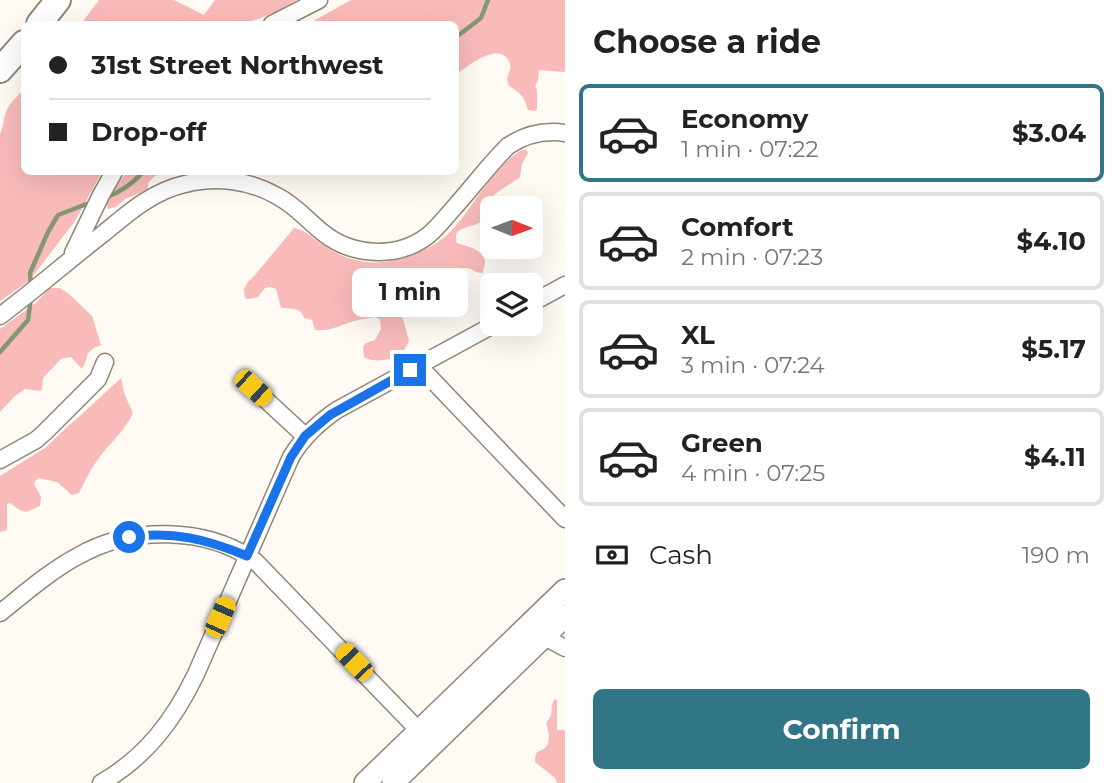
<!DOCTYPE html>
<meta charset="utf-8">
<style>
body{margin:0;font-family:Montserrat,sans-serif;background:#f2f2f2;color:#222;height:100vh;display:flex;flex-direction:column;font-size:26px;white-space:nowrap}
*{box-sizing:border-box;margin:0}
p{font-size:23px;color:#767676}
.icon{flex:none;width:38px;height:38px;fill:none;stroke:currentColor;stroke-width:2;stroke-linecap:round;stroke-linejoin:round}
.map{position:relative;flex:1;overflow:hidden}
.drawer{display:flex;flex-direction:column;background:#fff;width:553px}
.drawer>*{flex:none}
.top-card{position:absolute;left:21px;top:21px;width:438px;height:154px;border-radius:10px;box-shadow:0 7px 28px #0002;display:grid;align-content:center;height:154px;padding:0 28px;background:#fff}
.needle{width:46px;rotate:91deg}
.buttons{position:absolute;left:480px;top:196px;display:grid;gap:14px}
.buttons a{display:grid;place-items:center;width:63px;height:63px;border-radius:10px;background:#fff;box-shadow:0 7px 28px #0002;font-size:35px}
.end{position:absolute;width:32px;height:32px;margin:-16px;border:9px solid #1a73e8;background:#fff;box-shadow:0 0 0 4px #fff}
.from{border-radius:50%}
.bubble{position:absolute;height:49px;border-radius:10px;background:#fff;box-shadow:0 7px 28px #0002;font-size:23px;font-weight:700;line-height:49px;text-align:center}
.car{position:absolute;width:21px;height:42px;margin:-21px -10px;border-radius:9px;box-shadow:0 0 5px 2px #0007;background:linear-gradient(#f5c518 24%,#345 0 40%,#f5c518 0 76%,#345 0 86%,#f5c518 0)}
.top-card b{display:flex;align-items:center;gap:24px;height:66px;font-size:26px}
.top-card b+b{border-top:2px solid #e0e0e0}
.top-card i{width:18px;height:18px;background:#222}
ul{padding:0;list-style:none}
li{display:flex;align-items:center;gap:21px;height:98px;margin:0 14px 10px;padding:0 14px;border:4px solid #e0e0e0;border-radius:10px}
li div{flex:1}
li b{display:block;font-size:26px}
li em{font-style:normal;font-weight:700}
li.current{border-color:#327586}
li>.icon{width:63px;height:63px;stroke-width:1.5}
h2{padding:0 28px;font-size:32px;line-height:84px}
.pay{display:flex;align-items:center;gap:18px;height:77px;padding:0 28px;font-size:26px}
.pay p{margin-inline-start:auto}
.cta{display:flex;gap:14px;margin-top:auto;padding:14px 28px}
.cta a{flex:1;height:80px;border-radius:10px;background:#327586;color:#fff;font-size:28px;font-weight:700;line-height:80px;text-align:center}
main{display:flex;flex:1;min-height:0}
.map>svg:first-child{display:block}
.forest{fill:#f8bbba}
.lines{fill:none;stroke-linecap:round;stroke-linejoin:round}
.stream{stroke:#849674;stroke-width:4.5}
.minor-casing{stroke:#908677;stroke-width:19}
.secondary-casing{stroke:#908677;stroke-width:24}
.primary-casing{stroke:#908677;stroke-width:28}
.minor{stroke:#fff;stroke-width:16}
.secondary{stroke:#fff;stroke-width:21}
.primary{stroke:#fff;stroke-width:24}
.route{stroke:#1a73e8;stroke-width:9}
</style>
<main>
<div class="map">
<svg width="565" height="783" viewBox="0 0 565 783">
<rect width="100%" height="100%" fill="#fffaf4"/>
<!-- forest -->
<path class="forest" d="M 99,0 L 174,0 L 204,15 L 215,0 L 297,0 C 279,11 261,19 241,24 L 81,24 Z
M 351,0 L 565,0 L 565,72 L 539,70 L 538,80 L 535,86 L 537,90 L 537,108 L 536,111 L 528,110 C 526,105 525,99 521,95 C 518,91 512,89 509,85 C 504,77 512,71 510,64 C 501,38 465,67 455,76 L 455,24 L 308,24 Z
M 24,89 L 24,172 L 102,172 L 75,221 L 29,281 L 0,301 L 0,134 C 4,126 3,120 6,112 C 9,103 18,96 24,89 Z
M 522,150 L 526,150 L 528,153 L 522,164 L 520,177 C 514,182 497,191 493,197 C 488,205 491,215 482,221 C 472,229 451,225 457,243 C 466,246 483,249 485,261 C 485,265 483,269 483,273 C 473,273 473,268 465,268 C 456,267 445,277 440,284 L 435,283 L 431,271 C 416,271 405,280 395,290 L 396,308 L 403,319 L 409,341 C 407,344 406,348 403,351 C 395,361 373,363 364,357 L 363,347 L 366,343 L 375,340 L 381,329 L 380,320 L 376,317 C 369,318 361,319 354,321 C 341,325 329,332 315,330 L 312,320 L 304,318 C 301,307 291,309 281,308 L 276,289 L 270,287 L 265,288 L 258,297 L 248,299 L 245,298 L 244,289 L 248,282 L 255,275 L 294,228 C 307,230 315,241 326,247 C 337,254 353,261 367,262 C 383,264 399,260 414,254 C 426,249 437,244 447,235 C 474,209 489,169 522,150 Z
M 127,172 L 168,172 L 155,176 L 149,182 L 147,190 L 125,199 L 116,207 L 108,209 L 105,201 Z
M 49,288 L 60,288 L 69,294 L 92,316 L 101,345 C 83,352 90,355 82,369 L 71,357 L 61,359 L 43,378 L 42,388 L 41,391 L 25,389 L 15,396 L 0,412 L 0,329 L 37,302 Z
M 121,378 L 124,393 L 133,413 C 126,429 112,441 102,454 C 92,466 86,479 79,493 L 72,495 L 57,482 L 39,478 L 35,481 L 34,484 L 41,497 L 40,506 L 26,512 L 20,510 L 10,503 L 7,504 L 7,529 L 5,531 L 0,532 L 0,476 L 45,448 L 68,426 L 81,415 Z
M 555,699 L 557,700 L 557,730 L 565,730 L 565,783 L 557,783 L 555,778 L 535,762 C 536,748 537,754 545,748 C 551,742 549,730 546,723 C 556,713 548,708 555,699 Z"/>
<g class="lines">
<!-- stream -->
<path class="stream" d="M 455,38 L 481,18 L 488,0
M 107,197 C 121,192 133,183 143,172
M 31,286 L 30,273 L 48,232 L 58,215 L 92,202
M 0,352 L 28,320 L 31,298"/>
<!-- minor casing -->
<g class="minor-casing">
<path id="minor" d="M 272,24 L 319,0
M 73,253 L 101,195 L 114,172
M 530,304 L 565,285
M 0,316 C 36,289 69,260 104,233 C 128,213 153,191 185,184 C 216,176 249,180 277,196 C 295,205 307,220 322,232 C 351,256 396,259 426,237 C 436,230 444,219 452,210 C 471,189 488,166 508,146 C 526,134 544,130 565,133
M 419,366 L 565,519
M 253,388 L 305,436
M 0,460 L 36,440 L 45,432 L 98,379 L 105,362
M 0,613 C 25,593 50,571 78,556 C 130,526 207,526 256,562 L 427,739
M 538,628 L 552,641 L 565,648
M 101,783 C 146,757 174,720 196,674 L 291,457 C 303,437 318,423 337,410 L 495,324"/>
</g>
<!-- secondary casing -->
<g class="secondary-casing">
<path id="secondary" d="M 365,783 L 565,590
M 393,783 L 565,616"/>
</g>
<!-- primary casing -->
<g class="primary-casing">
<path id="primary" d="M 39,24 L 58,0
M 0,70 L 24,43"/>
</g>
<!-- minor -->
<use href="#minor" class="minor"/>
<!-- secondary -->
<use href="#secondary" class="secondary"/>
<!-- primary -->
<use href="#primary" class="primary"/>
</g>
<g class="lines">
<!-- route -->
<path class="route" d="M 129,537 C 174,531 206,539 247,556 L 291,457 L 305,436 L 330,415 L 410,370"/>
</g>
</svg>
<div class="buttons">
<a><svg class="needle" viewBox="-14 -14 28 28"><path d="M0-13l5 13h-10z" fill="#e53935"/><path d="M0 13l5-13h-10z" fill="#767676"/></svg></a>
<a><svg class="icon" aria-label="layers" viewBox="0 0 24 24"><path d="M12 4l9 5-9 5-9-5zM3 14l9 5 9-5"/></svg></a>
</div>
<i class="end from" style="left:129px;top:537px"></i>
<i class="end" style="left:410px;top:370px"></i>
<div class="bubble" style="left:352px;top:268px;width:116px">1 min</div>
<i class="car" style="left:253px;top:388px;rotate:132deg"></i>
<i class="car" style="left:220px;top:617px;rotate:24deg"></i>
<i class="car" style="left:354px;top:662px;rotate:316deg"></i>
<div class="top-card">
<b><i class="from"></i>31st Street Northwest</b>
<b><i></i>Drop-off</b>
</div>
</div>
<section class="drawer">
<h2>Choose a ride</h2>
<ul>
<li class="current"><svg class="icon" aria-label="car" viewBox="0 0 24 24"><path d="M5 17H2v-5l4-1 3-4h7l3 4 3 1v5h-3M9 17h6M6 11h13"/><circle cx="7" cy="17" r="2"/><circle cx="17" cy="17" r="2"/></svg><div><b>Economy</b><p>1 min · 07:22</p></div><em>$3.04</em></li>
<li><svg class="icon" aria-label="car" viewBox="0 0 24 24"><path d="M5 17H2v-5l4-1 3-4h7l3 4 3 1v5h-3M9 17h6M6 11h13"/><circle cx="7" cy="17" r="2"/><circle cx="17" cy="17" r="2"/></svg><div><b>Comfort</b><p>2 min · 07:23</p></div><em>$4.10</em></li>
<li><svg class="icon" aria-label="car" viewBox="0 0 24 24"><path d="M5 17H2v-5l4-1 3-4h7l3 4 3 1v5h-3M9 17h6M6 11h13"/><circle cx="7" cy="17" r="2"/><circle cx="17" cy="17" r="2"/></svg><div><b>XL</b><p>3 min · 07:24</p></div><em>$5.17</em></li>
<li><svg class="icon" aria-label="car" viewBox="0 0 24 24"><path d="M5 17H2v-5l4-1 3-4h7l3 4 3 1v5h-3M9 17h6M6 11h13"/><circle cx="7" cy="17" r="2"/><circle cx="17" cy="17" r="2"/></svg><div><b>Green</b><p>4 min · 07:25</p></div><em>$4.11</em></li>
</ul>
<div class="pay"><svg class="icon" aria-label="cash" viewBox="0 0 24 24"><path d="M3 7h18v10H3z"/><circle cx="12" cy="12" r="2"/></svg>Cash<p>190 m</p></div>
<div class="cta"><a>Confirm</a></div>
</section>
</main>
